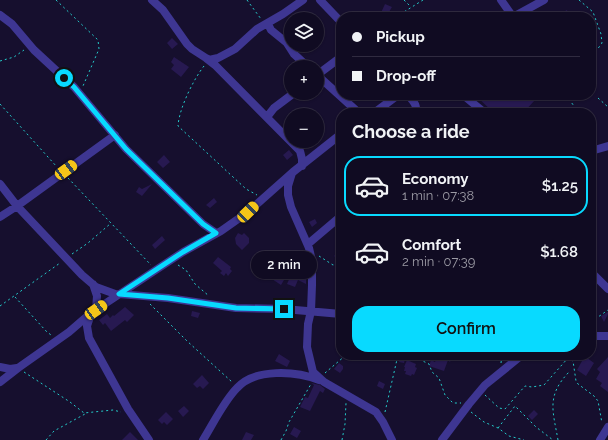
<!DOCTYPE html>
<meta charset="utf-8">
<style>
body{margin:0;font-family:Raleway,sans-serif;background:#1e192f;color:#f1f3f6;height:100vh;display:flex;flex-direction:column;font-size:15px;white-space:nowrap}
*{box-sizing:border-box;margin:0}
p{font-size:13px;color:#9c9ba5}
.icon{flex:none;width:22px;height:22px;fill:none;stroke:currentColor;stroke-width:2;stroke-linecap:round;stroke-linejoin:round}
.map{position:relative;flex:1;overflow:hidden}
.drawer{position:absolute;left:336px;top:108px;width:260px;height:252px;display:flex;flex-direction:column;background:#100b22;border-radius:16px;box-shadow:0 1px 3px #0004,0 0 0 1px #302b40}
.drawer>*{flex:none}
.banner{position:absolute;left:336px;top:12px;width:260px;height:88px;border-radius:16px;box-shadow:0 1px 3px #0004,0 0 0 1px #302b40;display:grid;align-content:center;height:88px;padding:0 16px;background:#100b22}
.tools{position:absolute;left:284px;top:12px;display:grid;gap:8px}
.tools a{display:grid;place-items:center;width:40px;height:40px;border-radius:50%;background:#100b22;box-shadow:0 1px 3px #0004,0 0 0 1px #302b40;font-size:20px}
.end{position:absolute;width:18px;height:18px;margin:-9px;border:5px solid #08daff;background:#111;box-shadow:0 0 0 2px #111}
.from{border-radius:50%}
.bubble{position:absolute;height:28px;border-radius:14px;background:#100b22;box-shadow:0 1px 3px #0004,0 0 0 1px #302b40;font-size:13px;font-weight:600;line-height:28px;text-align:center}
.car{position:absolute;width:12px;height:24px;margin:-12px -6px;border-radius:5px;box-shadow:0 0 3px 1px #0007;background:linear-gradient(#f5c518 24%,#345 0 40%,#f5c518 0 76%,#345 0 86%,#f5c518 0)}
.banner b{display:flex;align-items:center;gap:14px;height:38px;font-size:15px}
.banner b+b{border-top:1px solid #302b40}
.banner i{width:10px;height:10px;background:#f1f3f6}
ul{padding:0;list-style:none}
li{display:flex;align-items:center;gap:12px;height:60px;margin:0 8px 6px;padding:0 8px;border:2px solid transparent;border-radius:16px}
li div{flex:1}
li b{display:block;font-size:15px}
li em{font-style:normal;font-weight:600}
li.on{border-color:#08daff}
li>.icon{width:36px;height:36px;stroke-width:1.5}
h2{padding:0 16px;font-size:18px;line-height:48px}
.action{display:flex;gap:8px;margin-top:auto;padding:8px 16px}
.action a{flex:1;height:46px;border-radius:16px;background:#08daff;color:#111;font-size:16px;font-weight:600;line-height:46px;text-align:center}
.map>svg:first-child{display:block}
.building{fill:#271951}
.lines{fill:none;stroke-linecap:round;stroke-linejoin:round}
.path{stroke:#24cbca;stroke-width:1;stroke-dasharray:2 3;stroke-linecap:butt}
.minor{stroke:#3e3692;stroke-width:8}
.route{stroke:#08daff;stroke-width:5}
</style>
<div class="map">
<svg width="608" height="440" viewBox="0 0 608 440">
<rect width="100%" height="100%" fill="#160f2e"/>
<!-- building -->
<path class="building" d="M 385,4 L 392,7 L 386,17 L 383,17 L 380,15 Z
M 566,10 L 578,17 L 563,17 Z
M 172,38 L 178,44 L 172,49 L 167,43 Z
M 174,57 L 189,67 L 181,77 L 171,69 L 174,65 L 171,62 Z
M 475,95 L 529,95 L 535,100 L 523,113 L 494,113 Z
M 289,150 L 293,155 L 287,160 L 283,155 Z
M 164,155 L 170,162 L 163,168 L 157,162 Z
M 152,184 L 142,196 L 136,192 L 139,187 L 142,189 Z
M 214,198 L 217,202 L 210,208 L 206,205 Z
M 315,219 L 317,223 L 312,227 L 309,222 Z
M 238,233 L 242,235 L 244,233 L 249,238 L 249,243 L 242,250 L 236,244 L 235,238 Z
M 162,236 L 165,240 L 155,249 L 152,245 Z
M 341,250 L 341,261 L 334,256 Z
M 218,257 L 231,267 L 230,269 L 232,271 L 228,276 L 226,273 L 224,276 L 220,273 L 222,271 L 213,263 Z
M 294,268 L 306,274 L 306,284 L 298,280 L 295,287 L 287,284 Z
M 276,274 L 284,280 L 281,285 L 272,279 Z
M 125,307 L 134,315 L 127,322 L 125,320 L 111,331 L 105,323 L 103,325 L 99,320 L 107,314 L 110,318 L 113,315 L 114,316 Z
M 192,311 L 200,313 L 198,318 L 191,316 Z
M 608,312 L 608,314 L 604,322 L 601,316 Z
M 279,354 L 290,361 L 287,367 L 275,361 Z
M 401,355 L 406,355 L 404,363 L 399,362 Z
M 438,355 L 453,355 L 450,362 L 448,360 L 444,371 L 429,366 L 431,360 L 435,362 Z
M 574,355 L 583,355 L 594,363 L 586,376 L 577,370 L 582,361 Z
M 608,357 L 608,392 L 600,386 L 602,383 L 596,379 L 600,372 L 597,369 Z
M 407,360 L 416,364 L 415,367 L 417,368 L 414,375 L 412,374 L 411,376 L 405,374 L 406,371 L 404,371 L 405,367 L 404,367 Z
M 339,363 L 343,366 L 343,369 L 340,373 L 334,369 Z
M 202,375 L 209,383 L 203,389 L 200,386 L 197,388 L 193,384 Z
M 379,381 L 385,384 L 383,389 L 377,386 Z
M 311,383 L 320,385 L 325,389 L 323,393 L 320,391 L 310,411 L 300,407 L 305,397 L 308,398 L 314,385 Z
M 184,406 L 189,411 L 183,417 L 178,411 Z
M 534,410 L 538,414 L 532,420 L 528,416 Z
M 166,412 L 173,419 L 167,425 L 164,422 L 162,424 L 158,420 Z
M 294,427 L 301,431 L 297,438 L 290,434 Z
M 130,432 L 138,440 L 122,440 Z
M 246,432 L 254,435 L 251,440 L 242,440 Z"/>
<g class="lines">
<!-- path -->
<path class="path" d="M 56,0 L 98,40 L 99,49 L 83,86
M 247,0 L 261,19
M 404,0 L 411,7
M 579,0 L 593,12 L 601,34 L 602,43 L 591,58
M 396,17 L 423,0
M 591,26 L 596,25
M 0,61 L 14,57 L 24,50
M 204,66 C 193,80 179,109 178,126 L 246,189 L 257,195
M 566,95 L 579,113
M 598,98 L 608,107
M 0,104 L 57,167
M 591,134 L 595,142
M 68,178 L 151,265
M 72,254 L 88,243 L 110,224
M 319,256 L 333,265 L 341,264
M 178,265 L 186,270 L 195,284 L 209,296
M 15,297 L 46,331 L 51,335
M 150,304 L 187,341 L 232,382
M 0,306 L 60,263
M 591,322 L 608,310
M 410,355 L 429,364 L 432,372 L 439,378 L 445,395 L 453,403 L 461,403
M 557,355 L 568,358 L 573,361 L 576,381 L 578,384 L 594,396 L 598,401 L 602,423
M 501,363 L 502,355
M 24,372 L 70,402 L 84,413 L 113,410 L 121,412
M 325,373 L 346,355
M 485,395 L 499,408 L 505,409 L 525,386 L 532,387 L 544,385 L 568,358
M 385,412 L 398,355
M 471,412 L 484,422 L 498,428 L 509,436 L 524,440
M 498,428 L 515,406 L 536,427 L 553,440
M 46,440 L 54,431 L 85,414
M 281,440 L 286,431 L 289,422 L 311,384
M 342,440 L 345,424 L 346,403
M 558,440 C 553,411 546,396 569,372"/>
<!-- minor -->
<path class="minor" d="M 152,0 L 163,10 L 187,44 L 192,49 L 206,58 L 215,65 L 300,151 L 302,159 L 302,166
M 320,0 L 341,22
M 501,0 L 513,17 L 544,0
M 0,15 L 12,24 L 34,50 L 74,87 L 126,149 L 203,224 L 216,233
M 268,24 L 271,30 L 287,43 L 294,54 L 308,67
M 209,60 L 218,58 L 235,49 L 257,29 L 283,14 L 303,0
M 317,75 L 359,113
M 317,75 L 341,57
M 408,95 C 413,101 419,106 414,113
M 463,95 L 485,113
M 374,113 L 398,95
M 267,117 L 274,108 L 294,93
M 591,151 L 608,146
M 292,173 L 288,186 L 288,195 L 291,207 L 309,248 L 312,261 L 312,285 L 311,311 L 308,324 L 307,347 L 313,372 L 324,382 L 376,412 L 383,422 L 392,440
M 0,184 L 17,206 L 82,275 L 96,287 L 118,295
M 0,217 L 17,206 L 115,135
M 308,244 L 341,216
M 591,272 L 608,289
M 93,284 L 97,296 L 96,310
M 119,294 L 168,298 L 236,308 L 284,309 L 341,314
M 91,314 L 87,326 L 89,338 L 128,409 L 149,440
M 591,336 L 608,336
M 0,367 L 10,369 L 17,368
M 0,382 L 18,368 L 69,332 L 91,313 L 183,252 L 221,231 L 248,212 L 293,172 L 341,134
M 203,440 C 213,424 224,401 237,388 C 255,368 296,371 319,380
M 442,440 L 469,404 L 485,385 L 522,355
M 600,440 L 608,427"/>
</g>
<g class="lines">
<!-- route -->
<path class="route" d="M 64,78 L 74,87 L 126,149 L 203,224 L 216,233 L 183,252 L 119,294 L 168,298 L 236,308 L 284,309"/>
</g>
</svg>
<div class="tools">
<a><svg class="icon" aria-label="layers" viewBox="0 0 24 24"><path d="M12 4l9 5-9 5-9-5zM3 14l9 5 9-5"/></svg></a>
<a>+</a>
<a>−</a>
</div>
<i class="end from" style="left:64px;top:78px"></i>
<i class="end" style="left:284px;top:309px"></i>
<div class="bubble" style="left:251px;top:251px;width:66px">2 min</div>
<i class="car" style="left:66px;top:170px;rotate:54deg"></i>
<i class="car" style="left:248px;top:212px;rotate:46deg"></i>
<i class="car" style="left:96px;top:310px;rotate:56deg"></i>
<div class="banner">
<b><i class="from"></i>Pickup</b>
<b><i></i>Drop-off</b>
</div>
<section class="drawer">
<h2>Choose a ride</h2>
<ul>
<li class="on"><svg class="icon" aria-label="car" viewBox="0 0 24 24"><path d="M5 17H2v-5l4-1 3-4h7l3 4 3 1v5h-3M9 17h6M6 11h13"/><circle cx="7" cy="17" r="2"/><circle cx="17" cy="17" r="2"/></svg><div><b>Economy</b><p>1 min · 07:38</p></div><em>$1.25</em></li>
<li><svg class="icon" aria-label="car" viewBox="0 0 24 24"><path d="M5 17H2v-5l4-1 3-4h7l3 4 3 1v5h-3M9 17h6M6 11h13"/><circle cx="7" cy="17" r="2"/><circle cx="17" cy="17" r="2"/></svg><div><b>Comfort</b><p>2 min · 07:39</p></div><em>$1.68</em></li>
</ul>
<div class="action"><a>Confirm</a></div>
</section>
</div>
